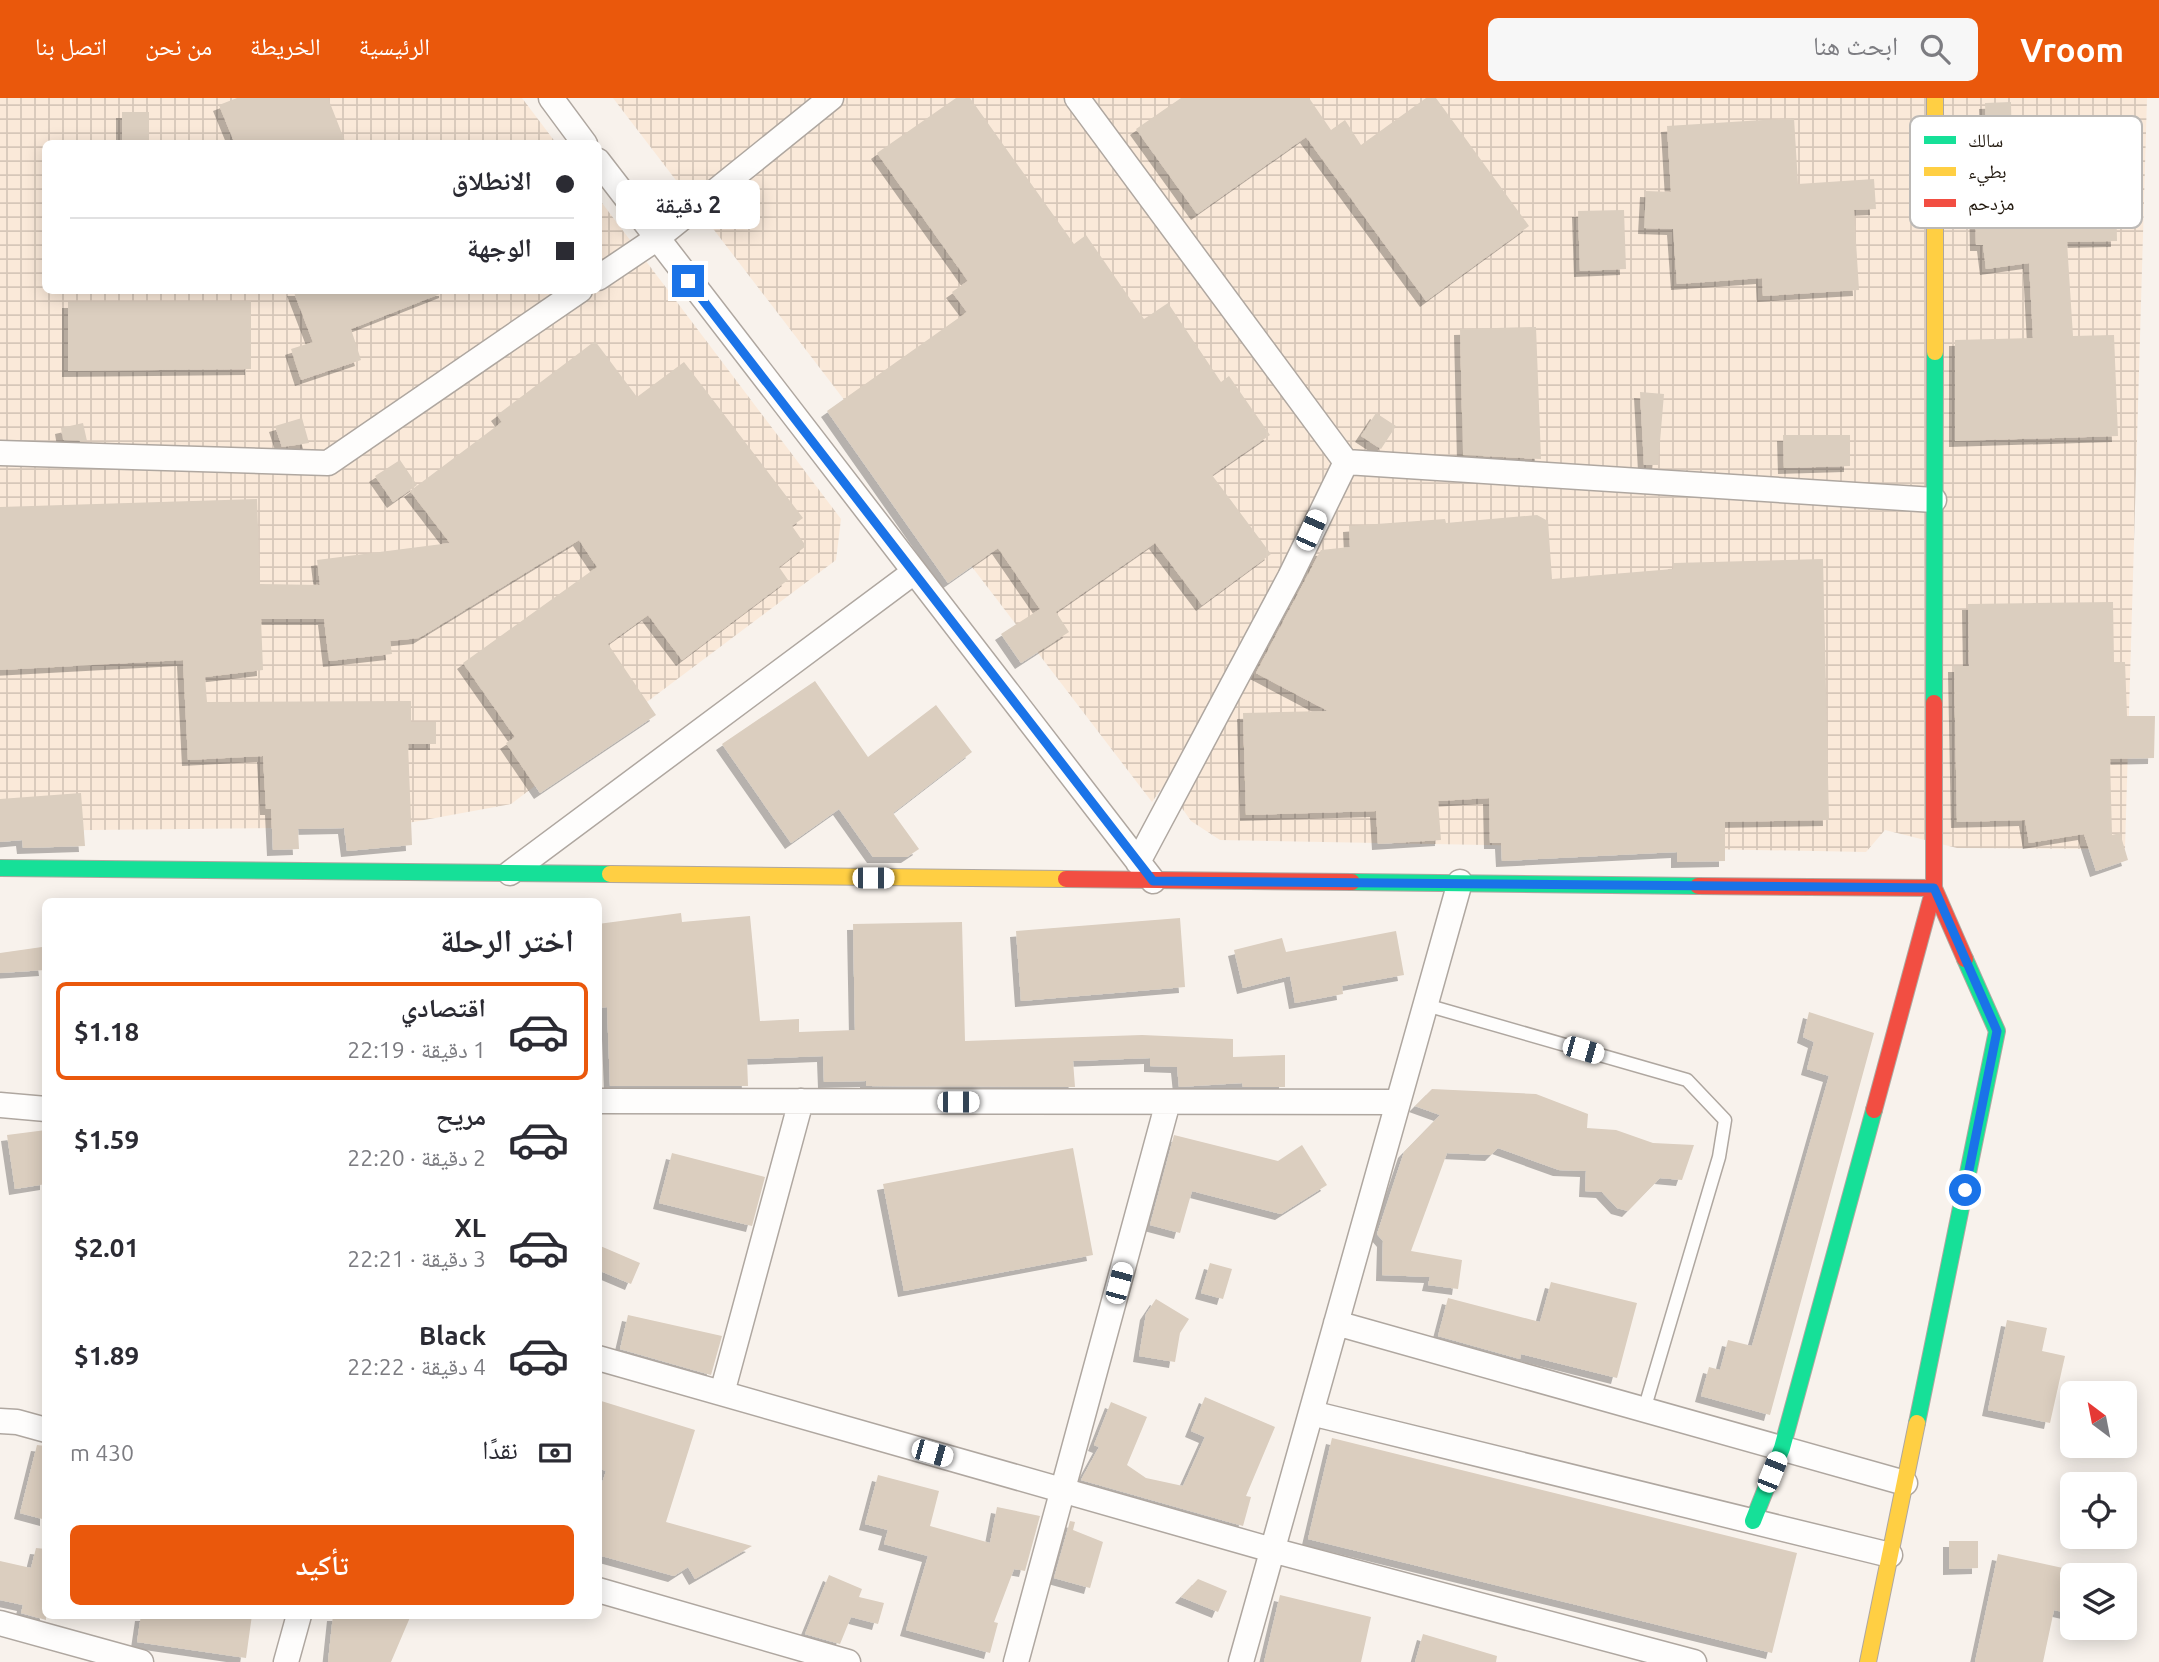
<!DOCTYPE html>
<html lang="ar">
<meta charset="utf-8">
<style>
body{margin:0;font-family:Ubuntu,"Noto Naskh Arabic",sans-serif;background:#f7f7f7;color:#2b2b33;direction:rtl;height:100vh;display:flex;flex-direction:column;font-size:26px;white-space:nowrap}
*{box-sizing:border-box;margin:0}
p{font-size:23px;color:#7c7c81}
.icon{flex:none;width:38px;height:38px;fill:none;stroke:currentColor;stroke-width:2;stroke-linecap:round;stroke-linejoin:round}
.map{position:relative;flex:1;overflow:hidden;direction:ltr}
.sheet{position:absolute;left:42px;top:800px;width:560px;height:721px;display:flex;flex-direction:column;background:#fff;border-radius:10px;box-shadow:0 4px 18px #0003;direction:rtl}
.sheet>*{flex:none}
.banner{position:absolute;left:42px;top:42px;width:560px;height:154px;border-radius:10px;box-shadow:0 4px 18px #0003;direction:rtl;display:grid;align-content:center;height:154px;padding:0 28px;background:#fff}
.needle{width:46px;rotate:328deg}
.tools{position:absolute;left:2060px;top:1283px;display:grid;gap:14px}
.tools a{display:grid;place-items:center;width:77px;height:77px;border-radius:10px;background:#fff;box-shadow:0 4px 18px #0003;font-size:35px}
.end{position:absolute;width:32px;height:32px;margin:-16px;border:9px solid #1a73e8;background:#fff;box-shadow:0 0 0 4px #fff}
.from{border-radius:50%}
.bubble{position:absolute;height:49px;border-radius:10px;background:#fff;box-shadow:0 4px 18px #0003;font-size:23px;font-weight:600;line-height:49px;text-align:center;direction:rtl}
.car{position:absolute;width:21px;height:42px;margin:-21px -10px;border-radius:9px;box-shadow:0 0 5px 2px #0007;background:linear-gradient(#fff 24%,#345 0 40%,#fff 0 76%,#345 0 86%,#fff 0)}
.banner b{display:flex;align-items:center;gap:24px;height:66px;font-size:26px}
.banner b+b{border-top:2px solid #e1e1e2}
.banner i{width:18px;height:18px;background:#2b2b33}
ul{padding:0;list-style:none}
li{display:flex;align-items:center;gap:21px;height:98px;margin:0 14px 10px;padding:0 14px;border:4px solid transparent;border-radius:10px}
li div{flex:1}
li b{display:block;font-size:26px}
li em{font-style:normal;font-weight:600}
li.active{border-color:#ea580c}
li>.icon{width:63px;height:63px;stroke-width:1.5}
h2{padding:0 28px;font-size:32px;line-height:84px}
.pay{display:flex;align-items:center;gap:18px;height:77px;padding:0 28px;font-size:26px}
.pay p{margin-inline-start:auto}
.button{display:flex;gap:14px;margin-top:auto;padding:14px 28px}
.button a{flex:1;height:80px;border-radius:10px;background:#ea580c;color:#fff;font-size:28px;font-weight:600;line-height:80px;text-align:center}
header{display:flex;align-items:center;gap:42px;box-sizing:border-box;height:98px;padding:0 35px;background:#ea580c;color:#fff}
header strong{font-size:33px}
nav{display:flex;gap:38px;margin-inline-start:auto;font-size:24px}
.search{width:490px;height:63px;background:#f7f7f7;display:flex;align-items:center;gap:18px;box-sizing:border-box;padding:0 24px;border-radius:10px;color:#7c7c81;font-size:26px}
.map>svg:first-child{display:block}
.industrial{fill:url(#industrial-grid)}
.building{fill:#dbcebf;filter:url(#shadow)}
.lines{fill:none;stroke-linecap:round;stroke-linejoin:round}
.lane-casing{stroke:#afa7a0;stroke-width:15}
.street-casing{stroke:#afa7a0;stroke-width:27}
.fast-casing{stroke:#afa7a0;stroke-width:18}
.slow-casing{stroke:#afa7a0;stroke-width:18}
.jam-casing{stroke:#afa7a0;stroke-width:18}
.lane{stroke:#fefdfc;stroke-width:12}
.street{stroke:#fefdfc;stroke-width:24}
.fast{stroke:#16e098;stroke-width:16}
.slow{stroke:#ffcf43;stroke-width:16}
.jam{stroke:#f24e42;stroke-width:16}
.route{stroke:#1a73e8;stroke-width:9}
.key{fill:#fff;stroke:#bcb9b6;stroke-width:2}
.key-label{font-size:19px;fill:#20170d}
</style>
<header>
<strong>Vroom</strong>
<div class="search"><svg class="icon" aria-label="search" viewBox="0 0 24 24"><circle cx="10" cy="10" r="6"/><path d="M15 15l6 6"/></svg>ابحث هنا</div>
<nav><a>الرئيسية</a><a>الخريطة</a><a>من نحن</a><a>اتصل بنا</a></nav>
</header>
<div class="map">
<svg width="2159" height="1564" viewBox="0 0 2159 1564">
<defs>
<pattern id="industrial-grid" width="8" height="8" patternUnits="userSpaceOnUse" patternTransform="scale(1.75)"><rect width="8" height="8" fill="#fae9d9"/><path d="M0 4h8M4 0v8" fill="none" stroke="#d6c7b9"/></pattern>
<filter id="shadow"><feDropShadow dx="-6" dy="6" stdDeviation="0" flood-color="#0004"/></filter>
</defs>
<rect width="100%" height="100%" fill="#f8f2ec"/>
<!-- industrial -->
<path class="industrial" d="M 0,0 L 522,0 L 556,45 L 46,46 L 46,192 L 598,192 L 599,101 L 841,421 L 836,462 L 511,706 L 386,729 L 0,733 Z
M 613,0 L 2147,0 L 2125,751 L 1957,750 L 1885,732 L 1866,754 L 1220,742 L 1191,723 L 1165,686 L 1152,704 Z"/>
<!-- building -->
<path class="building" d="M 237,0 L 328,0 L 346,46 L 235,46 L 219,7 Z
M 956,0 L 970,0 L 1074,146 L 1086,137 L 1144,221 L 1168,205 L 1221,284 L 1229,278 L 1270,337 L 1212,377 L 1271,456 L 1202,507 L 1155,445 L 1056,514 L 1069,534 L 1021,565 L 1001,536 L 1040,511 L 998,450 L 948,485 L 827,313 L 967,214 L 952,194 L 968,183 L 877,55 Z
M 1181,0 L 1309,0 L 1331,32 L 1345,22 L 1361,47 L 1426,0 L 1436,0 L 1529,128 L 1426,203 L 1306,39 L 1197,116 L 1136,31 Z
M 2011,4 L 2012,53 L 2115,50 L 2117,143 L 2067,144 L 2073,238 L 2114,237 L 2118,338 L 1955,343 L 1955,242 L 2033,240 L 2029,165 L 1986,171 L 1983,147 L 1976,147 L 1974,54 L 1987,54 L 1985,5 Z
M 122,14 L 149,14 L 149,46 L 122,46 Z
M 1794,20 L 1798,86 L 1874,81 L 1876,111 L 1854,112 L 1859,192 L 1763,198 L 1762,180 L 1677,186 L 1673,131 L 1644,130 L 1646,93 L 1671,94 L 1667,28 Z
M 1624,112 L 1626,171 L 1580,173 L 1578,113 Z
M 293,192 L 445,192 L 445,194 L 351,231 L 361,262 L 301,282 L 291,251 L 313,244 Z
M 251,203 L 251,271 L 68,273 L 68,204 Z
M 1536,229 L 1541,361 L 1463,357 L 1460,231 Z
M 595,243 L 637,299 L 684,264 L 803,420 L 792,428 L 806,448 L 779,469 L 788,482 L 682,562 L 648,517 L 608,546 L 656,617 L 540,695 L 506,645 L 515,639 L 463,565 L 597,469 L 579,442 L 419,540 L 390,543 L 392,556 L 329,563 L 324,521 L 261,521 L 263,572 L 205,579 L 207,604 L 411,603 L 411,624 L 436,624 L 436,646 L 408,646 L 412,747 L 347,753 L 344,730 L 298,731 L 299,751 L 273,752 L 271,711 L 266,711 L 263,658 L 188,662 L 183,562 L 0,572 L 0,409 L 257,401 L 260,486 L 320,487 L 317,462 L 450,445 L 410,393 L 502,324 L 497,317 Z
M 1640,294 L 1664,296 L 1658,367 L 1644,367 Z
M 1376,315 L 1396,328 L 1381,351 L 1361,338 Z
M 302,320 L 309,345 L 282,349 L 275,328 Z
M 83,325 L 87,343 L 63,342 L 61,330 Z
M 1783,337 L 1850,337 L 1850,368 L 1784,370 Z
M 400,362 L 417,387 L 393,404 L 375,378 Z
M 1537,417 L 1548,423 L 1552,481 L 1673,471 L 1674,465 L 1823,461 L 1829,722 L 1725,724 L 1725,763 L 1677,764 L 1677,754 L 1502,763 L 1501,745 L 1490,745 L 1489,700 L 1438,703 L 1441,742 L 1378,746 L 1376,713 L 1246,717 L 1243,615 L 1328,613 L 1256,575 L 1321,452 L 1350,449 L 1349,428 L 1445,421 L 1446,425 Z
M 2113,504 L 2114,564 L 2125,564 L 2127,618 L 2155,618 L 2154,660 L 2110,661 L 2112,737 L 2120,735 L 2128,762 L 2096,773 L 2084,736 L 2029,745 L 2025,722 L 1957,724 L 1954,568 L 1969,568 L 1968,506 Z
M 815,583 L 868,659 L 936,607 L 972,654 L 893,715 L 919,751 L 907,759 L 873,759 L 839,711 L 791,745 L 722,646 Z
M 81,695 L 85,748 L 23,750 L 22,742 L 0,744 L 0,701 Z
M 681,815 L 682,824 L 750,818 L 760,923 L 799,921 L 799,934 L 855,932 L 853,826 L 962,824 L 965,943 L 1142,937 L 1233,941 L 1233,959 L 1285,957 L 1285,989 L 1243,989 L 1242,985 L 1179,989 L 1177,969 L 1150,968 L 1150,960 L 1073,963 L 1075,989 L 866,988 L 866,983 L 824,984 L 823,958 L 747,961 L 748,988 L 610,988 L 607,909 L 598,910 L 598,826 Z
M 1180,820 L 1185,889 L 1021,903 L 1016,833 Z
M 1396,833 L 1404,877 L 1342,888 L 1343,896 L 1295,905 L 1290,878 L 1243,890 L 1234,852 L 1282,840 L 1286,854 Z
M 42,849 L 45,872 L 0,875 L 0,855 Z
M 1809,914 L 1874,935 L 1770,1317 L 1701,1298 L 1709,1269 L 1720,1272 L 1728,1242 L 1752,1248 L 1829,978 L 1807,971 L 1814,944 L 1803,939 Z
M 1432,991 L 1536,996 L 1588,1016 L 1587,1030 L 1616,1032 L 1653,1045 L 1694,1047 L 1682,1082 L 1660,1080 L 1628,1113 L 1617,1110 L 1602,1094 L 1585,1093 L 1586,1073 L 1559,1072 L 1498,1050 L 1491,1057 L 1447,1055 L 1411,1153 L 1462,1162 L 1458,1191 L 1428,1187 L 1430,1179 L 1382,1177 L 1383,1143 L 1377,1136 L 1404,1054 L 1440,1017 L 1415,1008 Z
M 46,1032 L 46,1086 L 15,1091 L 7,1037 Z
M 1174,1037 L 1278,1063 L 1302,1047 L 1327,1087 L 1281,1116 L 1192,1093 L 1180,1135 L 1150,1127 Z
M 1073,1050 L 1093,1157 L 904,1193 L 883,1086 Z
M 672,1055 L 765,1079 L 752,1128 L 659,1105 Z
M 598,1147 L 640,1165 L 631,1186 L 598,1172 Z
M 1210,1165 L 1232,1171 L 1223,1201 L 1201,1195 Z
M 1551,1184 L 1637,1205 L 1617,1280 L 1521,1256 L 1520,1261 L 1438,1238 L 1448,1200 L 1540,1224 Z
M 1156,1201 L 1189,1221 L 1180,1235 L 1175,1264 L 1139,1258 L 1146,1216 Z
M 628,1217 L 722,1238 L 711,1277 L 620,1251 Z
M 2007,1222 L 2047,1230 L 2042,1253 L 2065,1258 L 2050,1325 L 1988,1312 Z
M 1205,1299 L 1275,1329 L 1246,1398 L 1251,1399 L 1243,1428 L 1081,1382 L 1099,1349 L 1094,1347 L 1111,1304 L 1147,1319 L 1127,1367 L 1146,1380 L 1183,1388 L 1205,1339 L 1191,1333 Z
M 598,1302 L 695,1332 L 666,1424 L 752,1448 L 695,1481 L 688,1469 L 674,1478 L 598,1457 L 598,1397 L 606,1373 L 598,1370 Z
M 1332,1340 L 1797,1455 L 1772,1555 L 1308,1441 Z
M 37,1347 L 46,1348 L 46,1422 L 20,1415 Z
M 878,1377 L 939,1393 L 930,1428 L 990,1445 L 997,1409 L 1040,1418 L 1025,1473 L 1014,1471 L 994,1524 L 998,1525 L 990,1555 L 906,1532 L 928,1458 L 884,1446 L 888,1432 L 865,1426 Z
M 1070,1423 L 1075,1424 L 1073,1432 L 1103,1444 L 1090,1490 L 1054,1480 Z
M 1949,1443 L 1978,1443 L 1978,1470 L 1949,1471 Z
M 36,1450 L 46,1451 L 46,1522 L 21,1515 L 23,1507 L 0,1502 L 0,1463 L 31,1470 Z
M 1998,1456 L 2072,1472 L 2072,1516 L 2054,1512 L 2043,1564 L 1975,1564 Z
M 829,1477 L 862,1491 L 859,1499 L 884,1505 L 878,1526 L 851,1519 L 840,1546 L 805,1536 Z
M 1198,1481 L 1227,1493 L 1218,1514 L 1181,1499 Z
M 1280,1497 L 1371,1519 L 1361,1564 L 1264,1564 Z
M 141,1517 L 252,1517 L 246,1560 L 137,1544 Z
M 333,1517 L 411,1517 L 391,1564 L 328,1564 Z
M 1423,1536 L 1497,1558 L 1496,1564 L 1415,1564 Z"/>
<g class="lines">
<!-- lane casing -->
<g class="lane-casing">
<path id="lane" d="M 1426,907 L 1687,982 L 1725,1022 L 1719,1059 L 1644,1312"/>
</g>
<!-- street casing -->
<g class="street-casing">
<path id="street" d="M 551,0 L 585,46
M 1077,0 L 1346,364 L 1934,402
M 598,63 L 1153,783
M 598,180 L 656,141 L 831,0
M 0,355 L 328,365 L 580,192
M 1138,764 L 1290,479 L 1346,364
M 510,775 L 914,474
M 598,1003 L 1398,1004
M 0,1007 L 46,1011
M 1336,1225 L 1905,1385
M 598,1260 L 1272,1452 L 1694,1564
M 722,1295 L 801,1003
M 1311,1315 L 1890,1457
M 0,1323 L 17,1324 L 46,1332
M 598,1492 L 848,1564
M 0,1525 L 141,1564
M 286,1564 L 299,1517
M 1016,1564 L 1168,1004
M 1241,1564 L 1460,784"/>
</g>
<!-- fast casing -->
<g class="fast-casing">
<path id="fast" d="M 1934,605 L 1935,254
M 0,770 L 610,776
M 1352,784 L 1698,788
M 1917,1325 L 1997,933 L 1965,861
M 1753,1423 L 1782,1350 L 1874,1012"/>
</g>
<!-- slow casing -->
<g class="slow-casing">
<path id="slow" d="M 1935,254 L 1935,0
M 610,776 L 1066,781
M 1868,1564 L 1917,1325"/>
</g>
<!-- jam casing -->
<g class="jam-casing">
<path id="jam" d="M 1066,781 L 1352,784
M 1698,788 L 1934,790 L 1965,861
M 1874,1012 L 1934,790 L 1934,605"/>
</g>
<!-- lane -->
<use href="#lane" class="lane"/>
<!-- street -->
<use href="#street" class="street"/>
<!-- fast -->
<use href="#fast" class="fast"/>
<!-- slow -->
<use href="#slow" class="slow"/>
<!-- jam -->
<use href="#jam" class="jam"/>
</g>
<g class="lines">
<!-- route -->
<path class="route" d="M 688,183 L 1153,783 L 1934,790 L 1997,933 L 1965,1092"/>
</g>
<!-- legend -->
<rect x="1910" y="18" width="232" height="112" rx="10" class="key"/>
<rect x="1924" y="38" width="32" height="8" fill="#16e098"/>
<rect x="1924" y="69" width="32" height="9" fill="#ffcf43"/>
<rect x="1924" y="101" width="32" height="8" fill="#f24e42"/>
<g class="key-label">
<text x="1968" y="49">سالك</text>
<text x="1968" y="80">بطيء</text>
<text x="1968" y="112">مزدحم</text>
</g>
</svg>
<div class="tools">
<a><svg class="needle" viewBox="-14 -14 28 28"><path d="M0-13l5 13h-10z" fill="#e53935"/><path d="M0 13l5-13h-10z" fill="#7c7c81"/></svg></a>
<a><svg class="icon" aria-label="locate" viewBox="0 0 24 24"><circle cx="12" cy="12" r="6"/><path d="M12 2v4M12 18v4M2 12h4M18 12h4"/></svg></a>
<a><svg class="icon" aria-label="layers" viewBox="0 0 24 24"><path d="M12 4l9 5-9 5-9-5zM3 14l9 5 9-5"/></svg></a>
</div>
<i class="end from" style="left:1965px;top:1092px"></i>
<i class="end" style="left:688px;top:183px"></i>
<div class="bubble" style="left:616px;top:82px;width:144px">2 دقيقة</div>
<i class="car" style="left:1311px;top:432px;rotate:24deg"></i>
<i class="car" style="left:873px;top:780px;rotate:90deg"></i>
<i class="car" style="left:1583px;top:952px;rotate:106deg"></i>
<i class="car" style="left:958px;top:1004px;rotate:90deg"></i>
<i class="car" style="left:1119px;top:1185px;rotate:15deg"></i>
<i class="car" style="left:932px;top:1355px;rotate:106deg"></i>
<i class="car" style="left:1772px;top:1374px;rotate:22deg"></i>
<div class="banner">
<b><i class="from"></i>الانطلاق</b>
<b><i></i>الوجهة</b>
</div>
<section class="sheet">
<h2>اختر الرحلة</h2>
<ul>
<li class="active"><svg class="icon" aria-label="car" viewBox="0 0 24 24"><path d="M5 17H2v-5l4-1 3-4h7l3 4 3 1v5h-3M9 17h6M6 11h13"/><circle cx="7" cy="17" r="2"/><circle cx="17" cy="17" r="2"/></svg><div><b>اقتصادي</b><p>1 دقيقة · 22:19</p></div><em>$1.18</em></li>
<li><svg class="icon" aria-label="car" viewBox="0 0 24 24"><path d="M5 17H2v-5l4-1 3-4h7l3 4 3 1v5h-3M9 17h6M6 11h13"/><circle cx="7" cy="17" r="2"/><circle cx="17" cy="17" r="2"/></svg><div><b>مريح</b><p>2 دقيقة · 22:20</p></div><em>$1.59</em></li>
<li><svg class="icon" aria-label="car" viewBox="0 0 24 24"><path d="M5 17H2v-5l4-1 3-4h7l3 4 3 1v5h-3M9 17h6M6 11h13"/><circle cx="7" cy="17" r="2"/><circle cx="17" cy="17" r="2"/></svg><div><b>XL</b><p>3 دقيقة · 22:21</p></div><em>$2.01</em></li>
<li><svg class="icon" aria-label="car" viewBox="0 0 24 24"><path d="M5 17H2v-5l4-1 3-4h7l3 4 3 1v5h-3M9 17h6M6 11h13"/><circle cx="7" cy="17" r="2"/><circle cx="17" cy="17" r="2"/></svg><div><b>Black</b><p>4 دقيقة · 22:22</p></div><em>$1.89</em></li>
</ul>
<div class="pay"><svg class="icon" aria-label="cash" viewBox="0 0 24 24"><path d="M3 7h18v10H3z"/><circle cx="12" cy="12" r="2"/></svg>نقدًا<p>430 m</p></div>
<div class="button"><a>تأكيد</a></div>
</section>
</div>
